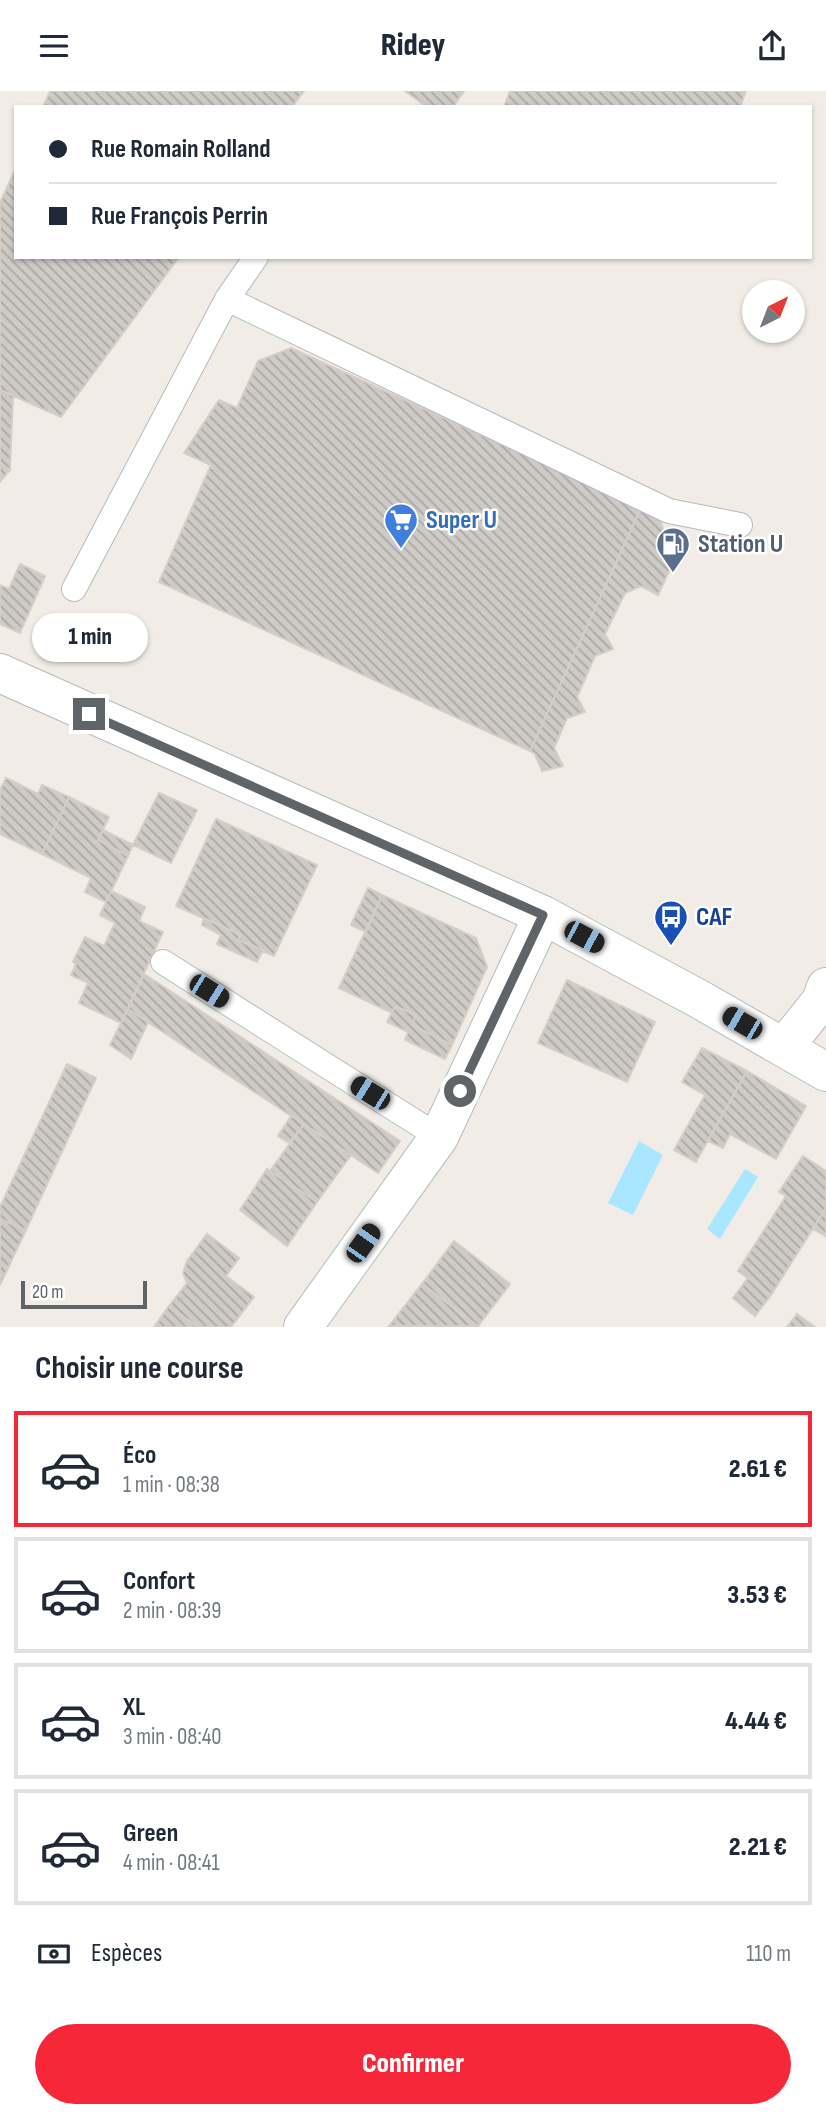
<!DOCTYPE html>
<html lang="fr">
<meta charset="utf-8">
<style>
body{margin:0;font-family:"Sofia Sans Condensed",sans-serif;background:#f2f2f3;color:#1f2937;height:100vh;display:flex;flex-direction:column;font-size:26px;white-space:nowrap}
*{box-sizing:border-box;margin:0}
p{font-size:23px;color:#747a83}
.icon{flex:none;width:38px;height:38px;fill:none;stroke:currentColor;stroke-width:2;stroke-linecap:round;stroke-linejoin:round}
.map{position:relative;height:1236px;overflow:hidden}
.details{display:flex;flex-direction:column;background:#fff;flex:1}
.details>*{flex:none}
.guide{position:absolute;left:14px;top:14px;width:798px;height:154px;border-radius:0px;box-shadow:0 2px 5px #0004;display:grid;align-content:center;height:154px;padding:0 35px;background:#fff}
.needle{width:46px;rotate:42deg}
.tools{position:absolute;left:742px;top:189px;display:grid;gap:14px}
.tools a{display:grid;place-items:center;width:63px;height:63px;border-radius:50%;background:#fff;box-shadow:0 2px 5px #0004;font-size:35px}
.scale{position:absolute;left:21px;bottom:18px;width:126px;box-sizing:border-box;padding-left:7px;border:4px solid #5e6468;border-top:0;font-size:19px;line-height:24px;white-space:nowrap;color:#5e6468;-webkit-text-stroke:5px #fff;paint-order:stroke}
.end{position:absolute;width:32px;height:32px;margin:-16px;border:9px solid #5e6468;background:#fff;box-shadow:0 0 0 4px #fff}
.from{border-radius:50%}
.bubble{position:absolute;height:49px;border-radius:24px;background:#fff;box-shadow:0 2px 5px #0004;font-size:23px;font-weight:800;line-height:49px;text-align:center}
.car{position:absolute;width:21px;height:42px;margin:-21px -10px;border-radius:9px;box-shadow:0 0 5px 2px #0007;background:linear-gradient(#222 24%,#8ab4d8 0 40%,#222 0 76%,#8ab4d8 0 86%,#222 0)}
.guide b{display:flex;align-items:center;gap:24px;height:66px;font-size:26px}
.guide b+b{border-top:2px solid #e0e1e3}
.guide i{width:18px;height:18px;background:#1f2937}
ul{padding:0;list-style:none}
li{display:flex;align-items:center;gap:21px;height:116px;margin:0 14px 10px;padding:0 21px;border:4px solid #e0e1e3;border-radius:0px}
li div{flex:1}
li b{display:block;font-size:26px}
li em{font-style:normal;font-weight:800}
li.active{border-color:#f62738}
li>.icon{width:63px;height:63px;stroke-width:1.5}
h2{padding:0 35px;font-size:32px;line-height:84px}
.pay{display:flex;align-items:center;gap:18px;height:77px;padding:0 35px;font-size:26px}
.pay p{margin-inline-start:auto}
.primary-button{display:flex;gap:14px;margin-top:auto;padding:14px 35px}
.primary-button a{flex:1;height:80px;border-radius:42px;background:#f62738;color:#fff;font-size:28px;font-weight:800;line-height:80px;text-align:center}
header{display:flex;justify-content:space-between;align-items:center;height:91px;padding:0 35px;background:#fff;font-size:32px;font-weight:800}
.map>svg:first-child{display:block}
.water{fill:#a8e7ff}
.building{fill:url(#building-back-hatch);stroke:#d6cec4;stroke-width:2}
.lines{fill:none;stroke-linecap:round;stroke-linejoin:round}
.service-casing{stroke:#b7babe;stroke-width:26}
.minor-casing{stroke:#b7babe;stroke-width:40}
.secondary-casing{stroke:#b5babf;stroke-width:40}
.service{stroke:#fff;stroke-width:24}
.minor{stroke:#fff;stroke-width:38}
.secondary{stroke:#fff;stroke-width:38}
.route{stroke:#5e6468;stroke-width:9}
.labels{text-anchor:middle;dominant-baseline:central;stroke-width:5;stroke-linejoin:round;paint-order:stroke}
.shop-label{font-size:26px;font-weight:bold;fill:#366cbe;stroke:#fff;text-anchor:start}
.service-label{font-size:26px;font-weight:bold;fill:#4e5e75;stroke:#fff;text-anchor:start}
.transit-label{font-size:26px;font-weight:bold;fill:#164399;stroke:#fff;text-anchor:start}
</style>
<header><svg class="icon" aria-label="menu" viewBox="0 0 24 24"><path d="M4 6h16M4 12h16M4 18h16"/></svg>Ridey<svg class="icon" aria-label="share" viewBox="0 0 24 24"><path d="M12 15V3M7 8l5-5 5 5M5 13v7h14v-7"/></svg></header>
<div class="map">
<svg width="826" height="1236" viewBox="0 0 826 1236">
<defs>
<pattern id="building-back-hatch" width="6" height="6" patternUnits="userSpaceOnUse" patternTransform="scale(1.75)"><rect width="6" height="6" fill="#cecac5"/><path d="M-1 5l2 2M0 0l6 6M5-1l2 2" fill="none" stroke="#aaa8a4"/></pattern>
</defs>
<rect width="100%" height="100%" fill="#f1ede6"/>
<!-- water -->
<path class="water" d="M 639,1050 L 663,1064 L 633,1124 L 608,1112 Z
M 745,1078 L 758,1086 L 720,1148 L 707,1138 Z"/>
<!-- building -->
<path class="building" d="M 50,0 L 304,0 L 292,16 L 43,16 Z
M 405,0 L 464,0 L 453,16 L 427,16 Z
M 510,0 L 746,0 L 740,16 L 504,16 Z
M 16,77 L 16,166 L 179,166 L 61,326 L 0,299 L 0,112 Z
M 291,257 L 641,417 L 530,660 L 159,491 L 211,374 L 184,362 L 219,309 L 237,317 L 258,270 Z
M 0,299 L 13,304 L 10,379 L 0,372 Z
M 0,372 L 10,379 L 0,391 Z
M 641,417 L 659,425 L 664,441 L 683,450 L 658,504 L 641,495 L 625,502 L 605,543 L 613,558 L 595,565 L 577,606 L 585,621 L 567,627 L 554,657 L 563,675 L 542,680 L 535,663 L 530,660 Z
M 20,473 L 45,485 L 20,542 L 0,533 L 0,494 L 9,498 Z
M 6,687 L 38,703 L 42,694 L 69,706 L 42,763 L 0,743 L 0,699 Z
M 159,702 L 197,719 L 171,772 L 133,754 Z
M 69,706 L 109,726 L 98,749 L 128,765 L 106,811 L 85,801 L 91,787 L 42,763 Z
M 216,728 L 317,774 L 274,865 L 238,849 L 241,844 L 176,815 Z
M 103,739 L 133,754 L 128,765 L 98,749 Z
M 368,797 L 382,804 L 366,841 L 351,834 Z
M 111,800 L 145,816 L 139,830 L 163,841 L 121,932 L 79,912 L 88,892 L 71,884 L 76,873 L 73,871 L 85,846 L 104,855 L 115,832 L 100,824 Z
M 382,804 L 476,847 L 487,876 L 452,954 L 412,934 L 416,924 L 395,915 L 392,922 L 339,897 Z
M 204,827 L 241,844 L 238,849 L 263,859 L 257,871 L 217,853 L 221,844 L 202,834 Z
M 144,883 L 400,1050 L 378,1082 L 128,918 Z
M 567,889 L 655,931 L 627,991 L 538,952 Z
M 395,915 L 416,924 L 412,934 L 452,954 L 445,968 L 405,949 L 408,941 L 387,931 Z
M 128,918 L 148,931 L 131,968 L 110,954 Z
M 702,957 L 747,980 L 696,1071 L 674,1059 L 705,1004 L 682,991 Z
M 67,973 L 96,987 L 26,1139 L 0,1128 L 0,1116 Z
M 747,980 L 806,1015 L 776,1068 L 730,1043 L 723,1057 L 708,1050 Z
M 291,1025 L 304,1033 L 289,1052 L 278,1045 Z
M 304,1033 L 351,1064 L 317,1111 L 270,1080 Z
M 803,1065 L 826,1080 L 826,1117 L 771,1204 L 738,1180 L 786,1105 L 779,1101 Z
M 267,1078 L 317,1111 L 287,1155 L 240,1119 Z
M 826,1117 L 826,1145 L 813,1138 Z
M 0,1128 L 26,1139 L 0,1194 Z
M 207,1143 L 239,1167 L 226,1185 L 254,1206 L 231,1236 L 198,1236 L 169,1215 L 187,1192 L 183,1182 L 187,1170 Z
M 454,1150 L 510,1193 L 478,1235 L 422,1193 Z
M 748,1187 L 771,1204 L 755,1225 L 733,1207 Z
M 422,1193 L 478,1235 L 389,1235 Z
M 169,1215 L 198,1236 L 154,1236 Z
M 797,1223 L 815,1236 L 787,1236 Z"/>
<g class="lines">
<!-- service casing -->
<g class="service-casing">
<path id="service" d="M 227,208 L 669,420 L 740,434
M 74,498 L 227,208 L 256,166
M 163,871 L 439,1046"/>
</g>
<!-- minor casing -->
<g class="minor-casing">
<path id="minor" d="M 784,956 L 821,910 L 826,896
M 303,1236 L 439,1046 L 543,824"/>
</g>
<!-- secondary casing -->
<g class="secondary-casing">
<path id="secondary" d="M 0,582 L 543,824 L 699,908 L 826,981"/>
</g>
<!-- service -->
<use href="#service" class="service"/>
<!-- minor -->
<use href="#minor" class="minor"/>
<!-- secondary -->
<use href="#secondary" class="secondary"/>
</g>
<g class="lines">
<!-- route -->
<path class="route" d="M 89,623 L 543,824 L 460,1000"/>
</g>
<!-- icons -->
<defs>
<g id="supermarket-pin" transform="scale(1.75)"><path d="M0 17L-7.5 6A9.5 9.5 0 1 1 7.5 6Z" fill="#3f7fe0" stroke="#fff"/><path d="M-6-5.5h2.5l.6 2H6L4.5 2H-2.5L-4.4-4H-6ZM-1.5 3.2a1.3 1.3 0 1 0 .1 0ZM3 3.2a1.3 1.3 0 1 0 .1 0Z" fill="#fff"/></g>
<g id="fuel-pin" transform="scale(1.75)"><path d="M0 17L-7.5 6A9.5 9.5 0 1 1 7.5 6Z" fill="#5c6f8a" stroke="#fff"/><path d="M-5.5-6h7V0h2V4h1.3V-2.5L3-4.5l.8-.8L6-3V5H2.5V1h-1V6h-7ZM-4.2-4.7v3.2H.2V-4.7Z" fill="#fff"/></g>
<g id="bus-pin" transform="scale(1.75)"><path d="M0 17L-7.5 6A9.5 9.5 0 1 1 7.5 6Z" fill="#1a4fb4" stroke="#fff"/><path d="M-5-6H5V4H4V6H2V4H-2V6H-4V4H-5ZM-3.5-4V0h7V-4ZM-3.5 1.2v1.5H-2V1.2ZM2 1.2v1.5H3.5V1.2Z" fill="#fff"/></g>
</defs>
<g fill-rule="evenodd">
<use href="#supermarket-pin" x="401" y="429"/>
<use href="#fuel-pin" x="673" y="453"/>
<use href="#bus-pin" x="671" y="826"/>
</g>
<g class="labels">
<!-- shop labels -->
<g class="shop-label">
<text x="426" y="429">Super U</text>
</g>
<!-- service labels -->
<g class="service-label">
<text x="698" y="453">Station U</text>
</g>
<!-- transit labels -->
<g class="transit-label">
<text x="696" y="826">CAF</text>
</g>
</g>
</svg>
<div class="tools">
<a><svg class="needle" viewBox="-14 -14 28 28"><path d="M0-13l5 13h-10z" fill="#e53935"/><path d="M0 13l5-13h-10z" fill="#747a83"/></svg></a>
</div>
<div class="scale">20 m</div>
<i class="end from" style="left:460px;top:1000px"></i>
<i class="end" style="left:89px;top:623px"></i>
<div class="bubble" style="left:32px;top:522px;width:116px">1 min</div>
<i class="car" style="left:584px;top:846px;rotate:118deg"></i>
<i class="car" style="left:209px;top:900px;rotate:122deg"></i>
<i class="car" style="left:742px;top:932px;rotate:300deg"></i>
<i class="car" style="left:370px;top:1002px;rotate:302deg"></i>
<i class="car" style="left:363px;top:1152px;rotate:35deg"></i>
<div class="guide">
<b><i class="from"></i>Rue Romain Rolland</b>
<b><i></i>Rue François Perrin</b>
</div>
</div>
<section class="details">
<h2>Choisir une course</h2>
<ul>
<li class="active"><svg class="icon" aria-label="car" viewBox="0 0 24 24"><path d="M5 17H2v-5l4-1 3-4h7l3 4 3 1v5h-3M9 17h6M6 11h13"/><circle cx="7" cy="17" r="2"/><circle cx="17" cy="17" r="2"/></svg><div><b>Éco</b><p>1 min · 08:38</p></div><em>2.61 €</em></li>
<li><svg class="icon" aria-label="car" viewBox="0 0 24 24"><path d="M5 17H2v-5l4-1 3-4h7l3 4 3 1v5h-3M9 17h6M6 11h13"/><circle cx="7" cy="17" r="2"/><circle cx="17" cy="17" r="2"/></svg><div><b>Confort</b><p>2 min · 08:39</p></div><em>3.53 €</em></li>
<li><svg class="icon" aria-label="car" viewBox="0 0 24 24"><path d="M5 17H2v-5l4-1 3-4h7l3 4 3 1v5h-3M9 17h6M6 11h13"/><circle cx="7" cy="17" r="2"/><circle cx="17" cy="17" r="2"/></svg><div><b>XL</b><p>3 min · 08:40</p></div><em>4.44 €</em></li>
<li><svg class="icon" aria-label="car" viewBox="0 0 24 24"><path d="M5 17H2v-5l4-1 3-4h7l3 4 3 1v5h-3M9 17h6M6 11h13"/><circle cx="7" cy="17" r="2"/><circle cx="17" cy="17" r="2"/></svg><div><b>Green</b><p>4 min · 08:41</p></div><em>2.21 €</em></li>
</ul>
<div class="pay"><svg class="icon" aria-label="cash" viewBox="0 0 24 24"><path d="M3 7h18v10H3z"/><circle cx="12" cy="12" r="2"/></svg>Espèces<p>110 m</p></div>
<div class="primary-button"><a>Confirmer</a></div>
</section>
